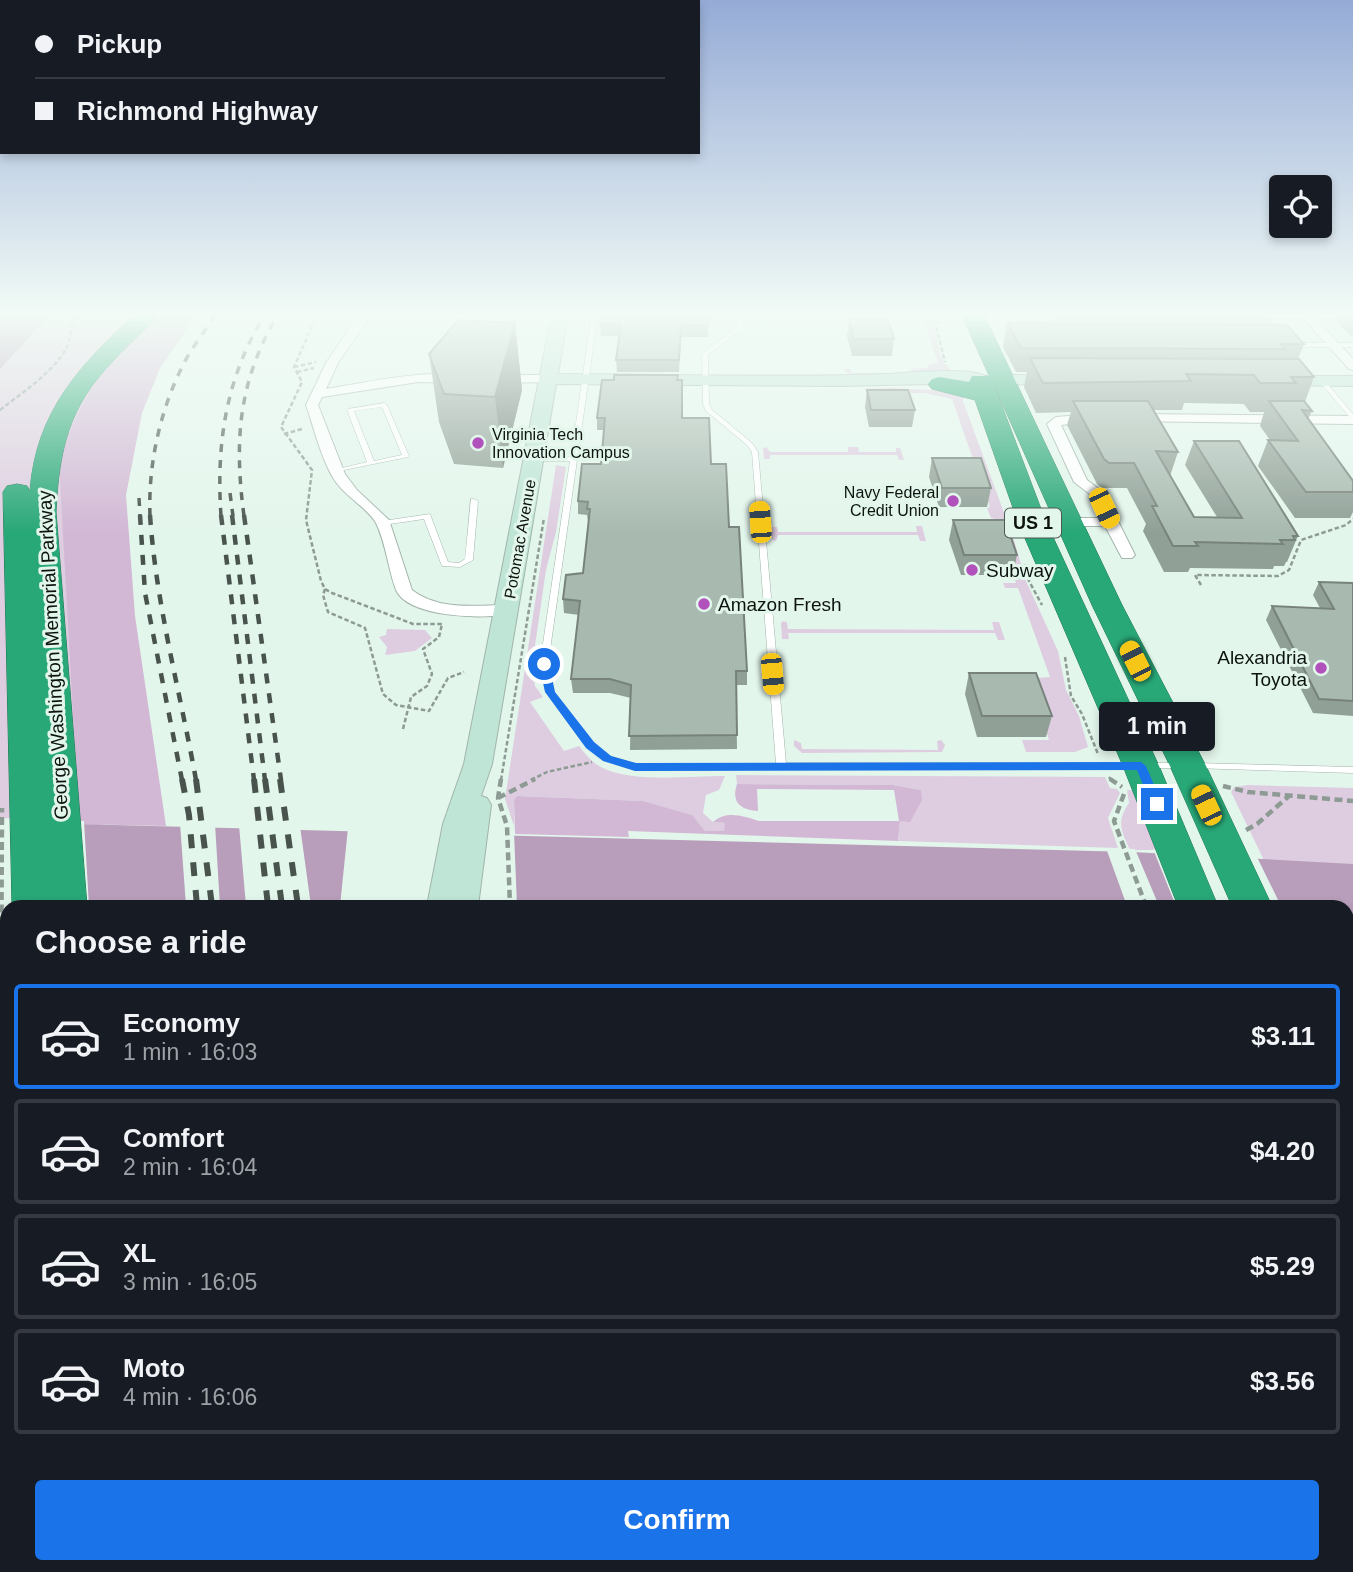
<!DOCTYPE html>
<meta charset="utf-8">
<style>
body{margin:0;font-family:Helvetica,sans-serif;background:#20242c;color:#f1f3f6;height:100vh;display:flex;flex-direction:column;font-size:26px;white-space:nowrap}
*{box-sizing:border-box;margin:0}
p{font-size:23px;color:#9ea1a6}
.icon{flex:none;width:38px;height:38px;fill:none;stroke:currentColor;stroke-width:2;stroke-linecap:round;stroke-linejoin:round}
.map{position:relative;flex:1;overflow:hidden}
.sheet{position:absolute;left:0px;top:900px;width:1354px;height:674px;display:flex;flex-direction:column;background:#171b24;border-radius:21px 21px 0 0;box-shadow:0 4px 10px #0003}
.sheet>*{flex:none}
.guide{position:absolute;left:0px;top:0px;width:700px;height:154px;box-shadow:0 4px 10px #0003;display:grid;align-content:center;height:154px;padding:0 35px;background:#171b24}
.tools{position:absolute;left:1269px;top:175px;display:grid;gap:14px}
.tools a{display:grid;place-items:center;width:63px;height:63px;border-radius:7px;background:#171b24;box-shadow:0 4px 10px #0003;font-size:35px}
.end{position:absolute;width:32px;height:32px;margin:-16px;border:9px solid #1a73e8;background:#fff;box-shadow:0 0 0 4px #fff}
.from{border-radius:50%}
.bubble{position:absolute;height:49px;border-radius:7px;background:#171b24;box-shadow:0 4px 10px #0003;font-size:23px;font-weight:600;line-height:49px;text-align:center}
.car{position:absolute;width:21px;height:42px;margin:-21px -10px;border-radius:9px;box-shadow:0 0 5px 2px #0007;background:linear-gradient(#f5c518 24%,#345 0 40%,#f5c518 0 76%,#345 0 86%,#f5c518 0)}
.guide b{display:flex;align-items:center;gap:24px;height:66px;font-size:26px}
.guide b+b{border-top:2px solid #363941}
.guide i{width:18px;height:18px;background:#f1f3f6}
ul{padding:0;list-style:none}
li{display:flex;align-items:center;gap:21px;height:105px;margin:0 14px 10px;padding:0 21px;border:4px solid #363941;border-radius:7px}
li div{flex:1}
li b{display:block;font-size:26px}
li em{font-style:normal;font-weight:600}
li.on{border-color:#1a73e8}
li>.icon{width:63px;height:63px;stroke-width:1.5}
h2{padding:0 35px;font-size:32px;line-height:84px}
.action{display:flex;gap:14px;margin-top:auto;padding:14px 35px}
.action a{flex:1;height:80px;border-radius:7px;background:#1a73e8;color:#fff;font-size:28px;font-weight:600;line-height:80px;text-align:center}
.map>svg:first-child{display:block}
.green{fill:#decde0}
.forest{fill:#d2b8d5}
.water{fill:#b89eba}
.pier{fill:#e3f6ec}
.lines{fill:none;stroke-linecap:round;stroke-linejoin:round}
.stream{stroke:#b89eba;stroke-width:8}
.lane-casing{stroke:#a2b4ab;stroke-width:1}
.street-casing{stroke:#a2b4ab;stroke-width:2}
.secondary-casing{stroke:#a2b4ab;stroke-width:2}
.highway-casing{stroke:#1f7453;stroke-width:1}
.path-far2{stroke:#8d9b94;stroke-width:2.5;stroke-dasharray:4.5 2.5;stroke-linecap:butt}
.path-far1{stroke:#8d9b94;stroke-width:4.5;stroke-dasharray:8 4.5;stroke-linecap:butt}
.path{stroke:#8d9b94;stroke-width:5;stroke-dasharray:10 5;stroke-linecap:butt}
.lane{fill:#fff;fill-rule:evenodd}
.street{fill:#fff;fill-rule:evenodd}
.secondary{fill:#bee5d6;fill-rule:evenodd}
.highway{fill:#28a777;fill-rule:evenodd}
.rail-far3{stroke:#49534e;stroke-width:3.5;stroke-dasharray:8 8;stroke-linecap:butt}
.rail-far2{stroke:#49534e;stroke-width:4.5;stroke-dasharray:10 10;stroke-linecap:butt}
.rail-far1{stroke:#49534e;stroke-width:6;stroke-dasharray:14 14;stroke-linecap:butt}
.rail{stroke:#49534e;stroke-width:8;stroke-dasharray:18 18;stroke-linecap:butt}
.path-bridge{stroke:#8d9b94;stroke-width:4.5;stroke-dasharray:8 4.5;stroke-linecap:butt}
.wall{fill:#90a097}
.shaded-wall{fill:#76827b}
.building{fill:#a8bab0;stroke:#76827b;stroke-width:2}
.route{fill:#1a73e8}
.poi-dot{fill:#b152bc;stroke:#e3f6ec;stroke-width:2.5}
.labels{text-anchor:middle;dominant-baseline:central;stroke-width:6;stroke-linejoin:round;paint-order:stroke}
.far-poi-label{font-size:16px;fill:#0d1410;stroke:#e3f6ec;text-anchor:start}
.far-street-label{font-size:16px;fill:#0d1410;stroke:#e3f6ec}
.shield{fill:#e3f6ec;stroke:#4d5852;stroke-width:2}
.shield-label{font-size:18px;font-weight:bold;fill:#0d1410}
.poi-label{font-size:19px;fill:#0d1410;stroke:#e3f6ec;text-anchor:start}
.street-label{font-size:19px;fill:#0d1410;stroke:#e3f6ec}
</style>
<div class="map">
<svg width="1353" height="1572" viewBox="0 0 1353 1572">
<rect width="100%" height="100%" fill="#e3f6ec"/>
<!-- green -->
<path class="green" d="M 52,313 L 178,313 L 84,460 L 103,825 L 0,822 L 0,369 Z
M 921,313 L 936,313 C 936,332 935,357 952,371 C 933,375 861,380 845,372 L 845,369 L 850,369 L 851,373 L 912,373 L 911,369 L 927,368 L 929,364 L 938,363 Z
M 895,388 L 965,392 L 963,401 L 1013,537 L 1026,581 L 1058,651 L 1066,690 L 1079,716 L 1088,747 L 1075,752 L 1026,752 L 1022,740 L 1049,740 L 1033,691 L 1036,678 L 1050,677 L 1018,588 L 1005,588 L 1003,583 L 1016,583 L 1014,577 L 1017,576 L 996,519 L 991,518 L 987,508 L 990,507 L 952,399 L 925,393 L 902,393 L 898,389 L 854,389 Z
M 848,447 L 858,447 L 859,452 L 896,452 L 896,448 L 900,448 L 904,460 L 899,460 L 897,455 L 770,455 L 770,459 L 764,459 L 763,448 L 766,447 L 770,452 L 848,452 Z
M 556,465 L 566,467 L 556,532 L 546,570 L 532,666 L 535,686 L 543,697 L 530,702 L 564,751 L 579,746 C 586,755 592,763 603,768 C 634,783 690,776 725,776 L 719,790 L 706,795 L 703,813 L 713,822 L 725,823 L 725,831 L 705,831 L 691,815 L 642,801 L 518,796 L 514,800 L 514,826 L 505,799 Z
M 916,526 L 922,526 L 926,541 L 920,541 L 918,535 L 778,535 L 776,541 L 772,540 L 771,527 L 777,527 L 778,532 L 917,532 Z
M 783,621 L 787,622 L 788,629 L 994,630 L 992,622 L 999,622 L 1005,640 L 998,640 L 995,633 L 788,633 L 789,639 L 782,639 L 781,623 Z
M 387,629 L 425,630 L 432,638 L 415,651 L 385,655 L 387,647 L 379,637 L 386,635 Z
M 794,740 L 801,743 L 802,749 L 938,750 L 937,741 L 941,740 L 945,745 L 942,752 L 802,753 L 794,746 Z
M 736,775 L 1105,777 L 1110,788 L 1117,789 L 1120,793 L 1108,818 L 1118,848 L 898,841 L 900,821 L 921,790 L 893,785 L 737,784 Z
M 1248,785 L 1353,788 L 1353,1046 L 1348,1035 L 1348,906 L 1286,906 L 1231,792 L 1234,787 Z
M 1127,790 L 1134,790 L 1157,850 L 1130,850 C 1121,830 1116,822 1129,803 Z"/>
<!-- forest -->
<path class="forest" d="M 159,313 L 198,313 L 160,368 L 142,413 L 126,495 L 135,616 L 166,826 L 79,824 L 59,462 C 81,393 106,361 159,313 Z
M 737,784 L 893,785 L 921,790 L 922,800 L 910,822 L 900,821 L 898,841 L 628,831 L 629,837 L 515,834 L 514,800 L 517,796 L 643,801 L 692,815 L 705,831 L 724,831 L 725,823 L 713,822 C 727,810 743,816 759,821 L 899,821 L 894,790 L 757,789 L 758,811 C 740,810 731,802 737,784 Z
M 18,1566 L 143,1566 L 142,1572 L 17,1572 Z"/>
<!-- water -->
<path class="water" d="M 0,313 L 52,313 L 0,369 Z
M 0,822 L 1132,852 L 1353,864 L 1353,1036 L 1348,1036 L 1348,906 L 7,906 Z"/>
<!-- pier -->
<path class="pier" d="M 0,818 L 84,821 L 89,906 L 7,906 L 7,1001 L 0,1000 Z
M 180,823 L 215,824 L 220,906 L 186,906 Z
M 239,825 L 300,826 L 311,906 L 246,906 Z
M 348,828 L 514,832 L 517,906 L 340,906 Z
M 1106,848 L 1135,849 L 1159,906 L 1127,906 Z
M 1153,849 L 1256,855 L 1281,906 L 1176,906 Z"/>
<g class="lines">
<!-- stream -->
<path class="stream" d="M 67,1572 L 68,1566"/>
<!-- lane casing -->
<g class="lane-casing">
<path id="lane" d="M 592,313 L 598,313 L 548,664 L 554,692 L 593,743 L 610,756 L 635,764 L 776,764 L 752,452 L 747,445 L 706,411 L 703,404 L 702,354 L 738,326 L 738,313 L 744,313 L 743,328 L 708,355 L 709,404 L 712,410 L 752,443 L 758,452 L 786,763 L 1180,763 L 1185,766 L 1183,768 L 635,770 L 604,760 L 587,747 L 546,692 L 540,664 L 570,461 L 535,461 L 532,459 L 535,457 L 571,457 Z
M 973,313 L 1008,313 L 1005,315 L 971,316 L 970,315 Z
M 1038,313 L 1044,313 L 1054,332 L 1053,333 L 1049,333 Z
M 1353,343 L 1353,347 L 1291,347 L 1288,345 L 1291,343 Z
M 1320,380 L 1324,380 L 1353,414 L 1353,420 L 1351,419 L 1320,382 Z
M 384,403 L 387,405 L 409,456 L 408,457 L 334,472 L 334,470 L 367,462 L 347,410 L 348,409 ZM 382,407 L 402,455 L 374,461 L 354,411 Z
M 471,499 L 474,499 L 478,501 L 473,560 L 460,567 L 442,566 L 424,519 L 383,525 L 379,523 L 383,521 L 430,514 L 448,562 L 459,563 L 465,559 Z
M 1195,763 L 1353,767 L 1353,773 L 1192,768 L 1190,766 Z"/>
</g>
<!-- street casing -->
<g class="street-casing">
<path id="street" d="M 360,313 L 372,313 L 338,363 L 326,389 C 352,385 445,365 463,379 L 457,383 L 418,382 L 322,397 L 318,405 L 345,474 L 357,490 L 389,520 L 412,590 C 439,611 475,605 507,605 L 513,607 L 515,610 L 513,613 C 488,620 408,618 396,590 C 388,569 386,543 376,523 C 367,507 342,495 332,476 C 320,455 314,428 306,405 L 326,363 Z
M 1086,313 L 1086,317 L 1082,318 L 1031,321 L 1025,318 L 1031,315 Z
M 1353,313 L 1353,319 L 1316,319 L 1353,359 L 1353,370 L 1349,369 L 1304,319 L 1239,319 L 1233,316 L 1238,313 Z
M 549,375 L 555,379 L 553,382 L 494,383 L 488,379 L 494,375 Z
M 1093,414 L 1100,418 L 1098,421 L 1061,425 L 1087,480 L 1104,493 L 1135,555 L 1132,558 L 1122,558 L 1105,526 L 1032,526 L 1025,522 L 1032,518 L 1101,518 L 1091,495 L 1074,482 L 1047,424 L 1056,417 Z
M 1134,414 L 1353,416 L 1353,424 L 1129,421 L 1127,418 Z"/>
</g>
<!-- secondary casing -->
<g class="secondary-casing">
<path id="secondary" d="M 552,313 L 568,313 L 558,374 C 668,374 779,378 889,374 C 907,373 978,366 988,378 L 979,383 L 840,386 L 556,384 L 492,764 L 481,796 L 487,798 L 491,805 L 478,906 L 427,906 L 443,824 L 464,764 Z
M 1002,375 L 1063,375 L 1072,380 L 1063,385 L 996,384 L 993,380 Z
M 1275,376 L 1353,376 L 1353,386 L 1269,385 L 1266,381 Z
M 411,1566 L 501,1566 L 501,1572 L 411,1572 Z"/>
</g>
<!-- highway casing -->
<g class="highway-casing">
<path id="highway" d="M 136,313 L 159,313 C 147,330 128,344 114,360 C 69,406 59,449 56,512 L 87,906 L 12,906 L 3,492 L 7,486 L 17,484 L 27,486 L 30,491 C 36,411 80,365 136,313 Z
M 961,313 L 983,313 L 1122,605 L 1206,766 L 1272,906 L 1232,906 L 1170,766 L 1092,605 L 994,385 L 1046,522 L 1159,766 L 1218,906 L 1178,906 L 1123,766 L 1018,522 L 975,400 L 932,389 L 928,384 L 932,379 L 940,377 L 969,382 L 972,376 L 988,376 L 991,380 Z
M 1348,1094 L 1353,1096 L 1353,1149 L 1348,1146 Z
M 7,1232 L 7,1327 L 0,1330 L 0,1235 Z
M 1348,1247 L 1353,1249 L 1353,1313 L 1348,1311 Z
M 7,1498 L 7,1566 L 30,1566 L 27,1572 L 0,1572 L 0,1501 Z"/>
</g>
<!-- path-far2 -->
<path class="path-far2" d="M 318,313 L 294,367 L 302,382 L 281,427 L 312,470 L 306,520 L 321,581 L 325,589 L 332,593 L 413,624 L 443,624
M 939,313 L 937,330 L 945,362
M 294,367 L 316,362
M 297,372 L 314,368
M 0,410 C 23,392 51,374 66,349 C 73,336 68,325 79,313
M 284,434 L 302,429
M 1025,564 L 1029,581 L 1042,605
M 1201,585 L 1195,575 L 1278,576 L 1289,570 L 1301,540 L 1346,525 L 1353,519
M 325,589 L 323,595 L 328,612 L 365,628 L 383,694 L 396,705 L 429,711 L 448,678 L 464,672
M 1065,657 L 1071,696 L 1082,714 L 1098,754
M 403,729 L 411,697 L 427,686 L 432,674 L 423,649 L 439,637 L 442,624
M 1109,777 L 1111,780
M 501,780 L 544,518
M 531,780 L 547,772 L 592,762"/>
<!-- path-far1 -->
<path class="path-far1" d="M 501,779 L 498,798 L 507,826 L 510,906
M 1110,779 L 1122,787
M 1223,786 L 1248,792 L 1353,801
M 1124,794 L 1114,821 L 1146,906
M 498,798 L 535,779
M 1246,830 L 1257,824 L 1289,796
M 0,1012 L 7,1012
M 0,1037 L 1,1025
M 1348,1052 L 1353,1052"/>
<!-- path -->
<path class="path" d="M 558,1566 L 559,1572"/>
<!-- lane -->
<use href="#lane" class="lane"/>
<!-- street -->
<use href="#street" class="street"/>
<!-- secondary -->
<use href="#secondary" class="secondary"/>
<!-- highway -->
<use href="#highway" class="highway"/>
<!-- rail-far3 -->
<path class="rail-far3" d="M 230,493 L 233,516
M 139,498 L 140,516
M 150,516 C 148,464 160,410 184,363 C 193,346 206,329 217,313
M 221,516 C 216,443 226,376 266,313
M 244,516 C 234,441 238,380 279,313"/>
<!-- rail-far2 -->
<path class="rail-far2" d="M 140,515 L 145,593 L 182,780
M 150,515 C 156,605 180,691 196,780
M 221,515 L 254,780
M 232,515 L 265,780
M 244,515 L 281,780"/>
<!-- rail-far1 -->
<path class="rail-far1" d="M 182,779 L 189,815 L 197,906
M 196,779 L 212,906
M 254,779 L 268,906
M 265,779 L 282,906
M 280,779 L 298,906"/>
<!-- rail -->
<path class="rail" d="M 185,1566 L 185,1572
M 286,1566 L 286,1572
M 328,1566 L 328,1572
M 164,1572 L 165,1566
M 307,1572 L 308,1566"/>
<!-- path-bridge -->
<path class="path-bridge" d="M 1,1025 L 2,808"/>
</g>
<!-- wall -->
<path class="wall" d="M 708,313 L 708,337 L 681,337 L 679,372 L 617,372 L 616,360 L 620,336 L 601,336 L 600,324 Z
M 1057,313 L 1238,313 L 1238,315 L 1272,325 L 1304,344 L 1298,359 L 1314,377 L 1305,402 L 1312,411 L 1308,419 L 1353,481 L 1353,512 L 1350,518 L 1295,518 L 1258,466 L 1268,440 L 1270,440 L 1260,426 L 1264,412 L 1250,412 L 1244,404 L 1184,403 L 1182,410 L 1154,410 L 1178,452 L 1170,476 L 1194,517 L 1217,517 L 1185,465 L 1194,441 L 1298,536 L 1287,562 L 1286,562 L 1284,566 L 1274,566 L 1273,569 L 1190,568 L 1188,572 L 1164,572 L 1143,531 L 1146,524 L 1127,488 L 1102,488 L 1097,484 L 1067,425 L 1071,412 L 1036,413 L 1024,387 L 1027,372 L 1016,372 L 1003,347 L 1007,323 L 1057,323 L 1055,321 Z
M 1341,313 L 1353,313 L 1353,338 L 1337,322 Z
M 849,319 L 894,339 L 892,356 L 852,356 L 847,336 Z
M 515,323 L 522,390 L 503,468 L 454,464 L 439,422 L 429,354 Z
M 678,380 L 682,418 L 711,464 L 729,527 L 747,671 L 747,685 L 736,685 L 737,749 L 630,750 L 631,698 L 610,693 L 573,693 L 571,679 L 579,615 L 564,613 L 563,599 L 583,573 L 588,522 L 587,515 L 578,514 L 578,501 L 601,464 L 604,430 L 597,430 L 597,418 Z
M 867,390 L 915,410 L 912,427 L 869,427 L 865,407 Z
M 932,458 L 991,488 L 987,507 L 939,507 L 929,477 Z
M 953,520 L 1017,555 L 1013,575 L 961,575 L 949,540 Z
M 1319,582 L 1353,583 L 1353,716 L 1313,713 L 1266,620 L 1272,606 L 1320,608 L 1313,595 Z
M 969,673 L 1052,716 L 1046,737 L 977,737 L 965,694 Z
M 1080,1566 L 1348,1566 L 1353,1572 L 1081,1572 Z"/>
<!-- shaded-wall -->
<path class="shaded-wall" d="M 515,323 L 522,390 L 503,468 L 495,397 Z"/>
<!-- building -->
<path class="building" d="M 601,313 L 708,313 L 708,325 L 681,325 L 679,360 L 616,360 L 621,324 L 600,324 Z
M 1060,313 L 1236,313 L 1233,315 L 1264,316 L 1272,325 L 1066,323 Z
M 1344,313 L 1353,313 L 1353,322 Z
M 849,319 L 888,319 L 894,339 L 854,339 Z
M 458,320 L 515,323 L 495,397 L 444,394 L 429,354 Z
M 1007,323 L 1287,325 L 1304,344 L 1281,344 L 1285,349 L 1021,348 Z
M 1030,358 L 1299,359 L 1314,377 L 1291,377 L 1296,383 L 1260,383 L 1254,375 L 1186,374 L 1191,381 L 1043,383 Z
M 614,375 L 678,375 L 677,380 L 682,380 L 682,418 L 709,418 L 711,464 L 726,464 L 729,527 L 739,527 L 747,671 L 736,671 L 737,735 L 629,736 L 631,685 L 610,679 L 571,679 L 580,601 L 563,599 L 566,575 L 583,573 L 590,509 L 587,509 L 588,502 L 578,501 L 582,464 L 601,464 L 605,418 L 597,418 L 602,380 L 614,380 Z
M 867,390 L 908,390 L 915,410 L 871,410 Z
M 1073,401 L 1148,401 L 1178,452 L 1156,451 L 1194,517 L 1242,518 L 1194,441 L 1239,441 L 1298,536 L 1293,536 L 1295,540 L 1280,540 L 1283,544 L 1195,542 L 1198,546 L 1173,546 L 1152,506 L 1157,506 L 1134,463 L 1109,463 L 1104,459 Z
M 1269,401 L 1304,401 L 1312,411 L 1302,410 L 1353,481 L 1353,492 L 1306,492 L 1268,440 L 1298,441 Z
M 932,458 L 981,458 L 991,488 L 942,488 Z
M 953,520 L 1005,520 L 1017,555 L 964,555 Z
M 1319,582 L 1353,583 L 1353,701 L 1319,699 L 1272,606 L 1334,609 Z
M 969,673 L 1036,673 L 1052,716 L 982,716 Z
M 1348,1333 L 1353,1347 L 1353,1572 L 1110,1572 L 1108,1566 L 1348,1566 Z
M 566,1566 L 963,1566 L 964,1571 L 968,1571 L 968,1572 L 567,1572 Z"/>
<!-- sky -->
<linearGradient id="sky" x2="0" y2="1"><stop stop-color="#95abd6"/><stop offset="0.59" stop-color="#f2fbf6"/><stop offset="1" stop-color="#f2fbf6" stop-opacity="0"/></linearGradient>
<rect width="1353" height="533" fill="url(#sky)"/>
<!-- route -->
<path class="route" d="M 544,661 L 549,664 L 555,692 L 594,742 L 611,756 L 636,763 L 1141,762 L 1146,766 L 1162,804 L 1157,809 L 1152,807 L 1137,770 L 635,771 L 603,761 L 586,748 L 545,692 L 539,664 Z"/>
<!-- markers -->
<g class="poi-dot">
<circle cx="478" cy="443" r="7"/>
<circle cx="953" cy="501" r="7"/>
<circle cx="972" cy="570" r="7"/>
<circle cx="704" cy="604" r="7"/>
<circle cx="1321" cy="668" r="7"/>
</g>
<g class="labels">
<!-- far-poi labels -->
<g class="far-poi-label">
<text x="492" y="434">Virginia Tech<tspan x="492" dy="18">Innovation Campus</tspan></text>
<text x="939" y="492" text-anchor="end">Navy Federal<tspan x="939" dy="18">Credit Union</tspan></text>
</g>
<!-- far-street labels -->
<g class="far-street-label">
<text transform="translate(520 539) rotate(-80)">Potomac Avenue</text>
</g>
<!-- shield labels -->
<rect class="shield" x="1005" y="508.5" width="56" height="29" rx="5"/>
<g class="shield-label">
<text x="1033" y="523">US 1</text>
</g>
<!-- poi labels -->
<g class="poi-label">
<text x="986" y="570">Subway</text>
<text x="718" y="604">Amazon Fresh</text>
<text x="1307" y="657" text-anchor="end">Alexandria<tspan x="1307" dy="22">Toyota</tspan></text>
</g>
<!-- street labels -->
<g class="street-label">
<text transform="translate(53 655) rotate(-93)">George Washington Memorial Parkway</text>
</g>
</g>
</svg>
<div class="tools">
<a><svg class="icon" aria-label="locate" viewBox="0 0 24 24"><circle cx="12" cy="12" r="6"/><path d="M12 2v4M12 18v4M2 12h4M18 12h4"/></svg></a>
</div>
<i class="end from" style="left:544px;top:664px"></i>
<i class="end" style="left:1157px;top:804px"></i>
<div class="bubble" style="left:1099px;top:702px;width:116px">1 min</div>
<i class="car" style="left:1104px;top:508px;rotate:155deg"></i>
<i class="car" style="left:760px;top:522px;rotate:356deg"></i>
<i class="car" style="left:1135px;top:661px;rotate:333deg"></i>
<i class="car" style="left:772px;top:674px;rotate:175deg"></i>
<i class="car" style="left:1206px;top:805px;rotate:335deg"></i>
<div class="guide">
<b><i class="from"></i>Pickup</b>
<b><i></i>Richmond Highway</b>
</div>
<section class="sheet">
<h2>Choose a ride</h2>
<ul>
<li class="on"><svg class="icon" aria-label="car" viewBox="0 0 24 24"><path d="M5 17H2v-5l4-1 3-4h7l3 4 3 1v5h-3M9 17h6M6 11h13"/><circle cx="7" cy="17" r="2"/><circle cx="17" cy="17" r="2"/></svg><div><b>Economy</b><p>1 min · 16:03</p></div><em>$3.11</em></li>
<li><svg class="icon" aria-label="car" viewBox="0 0 24 24"><path d="M5 17H2v-5l4-1 3-4h7l3 4 3 1v5h-3M9 17h6M6 11h13"/><circle cx="7" cy="17" r="2"/><circle cx="17" cy="17" r="2"/></svg><div><b>Comfort</b><p>2 min · 16:04</p></div><em>$4.20</em></li>
<li><svg class="icon" aria-label="car" viewBox="0 0 24 24"><path d="M5 17H2v-5l4-1 3-4h7l3 4 3 1v5h-3M9 17h6M6 11h13"/><circle cx="7" cy="17" r="2"/><circle cx="17" cy="17" r="2"/></svg><div><b>XL</b><p>3 min · 16:05</p></div><em>$5.29</em></li>
<li><svg class="icon" aria-label="car" viewBox="0 0 24 24"><path d="M5 17H2v-5l4-1 3-4h7l3 4 3 1v5h-3M9 17h6M6 11h13"/><circle cx="7" cy="17" r="2"/><circle cx="17" cy="17" r="2"/></svg><div><b>Moto</b><p>4 min · 16:06</p></div><em>$3.56</em></li>
</ul>
<div class="action"><a>Confirm</a></div>
</section>
</div>
